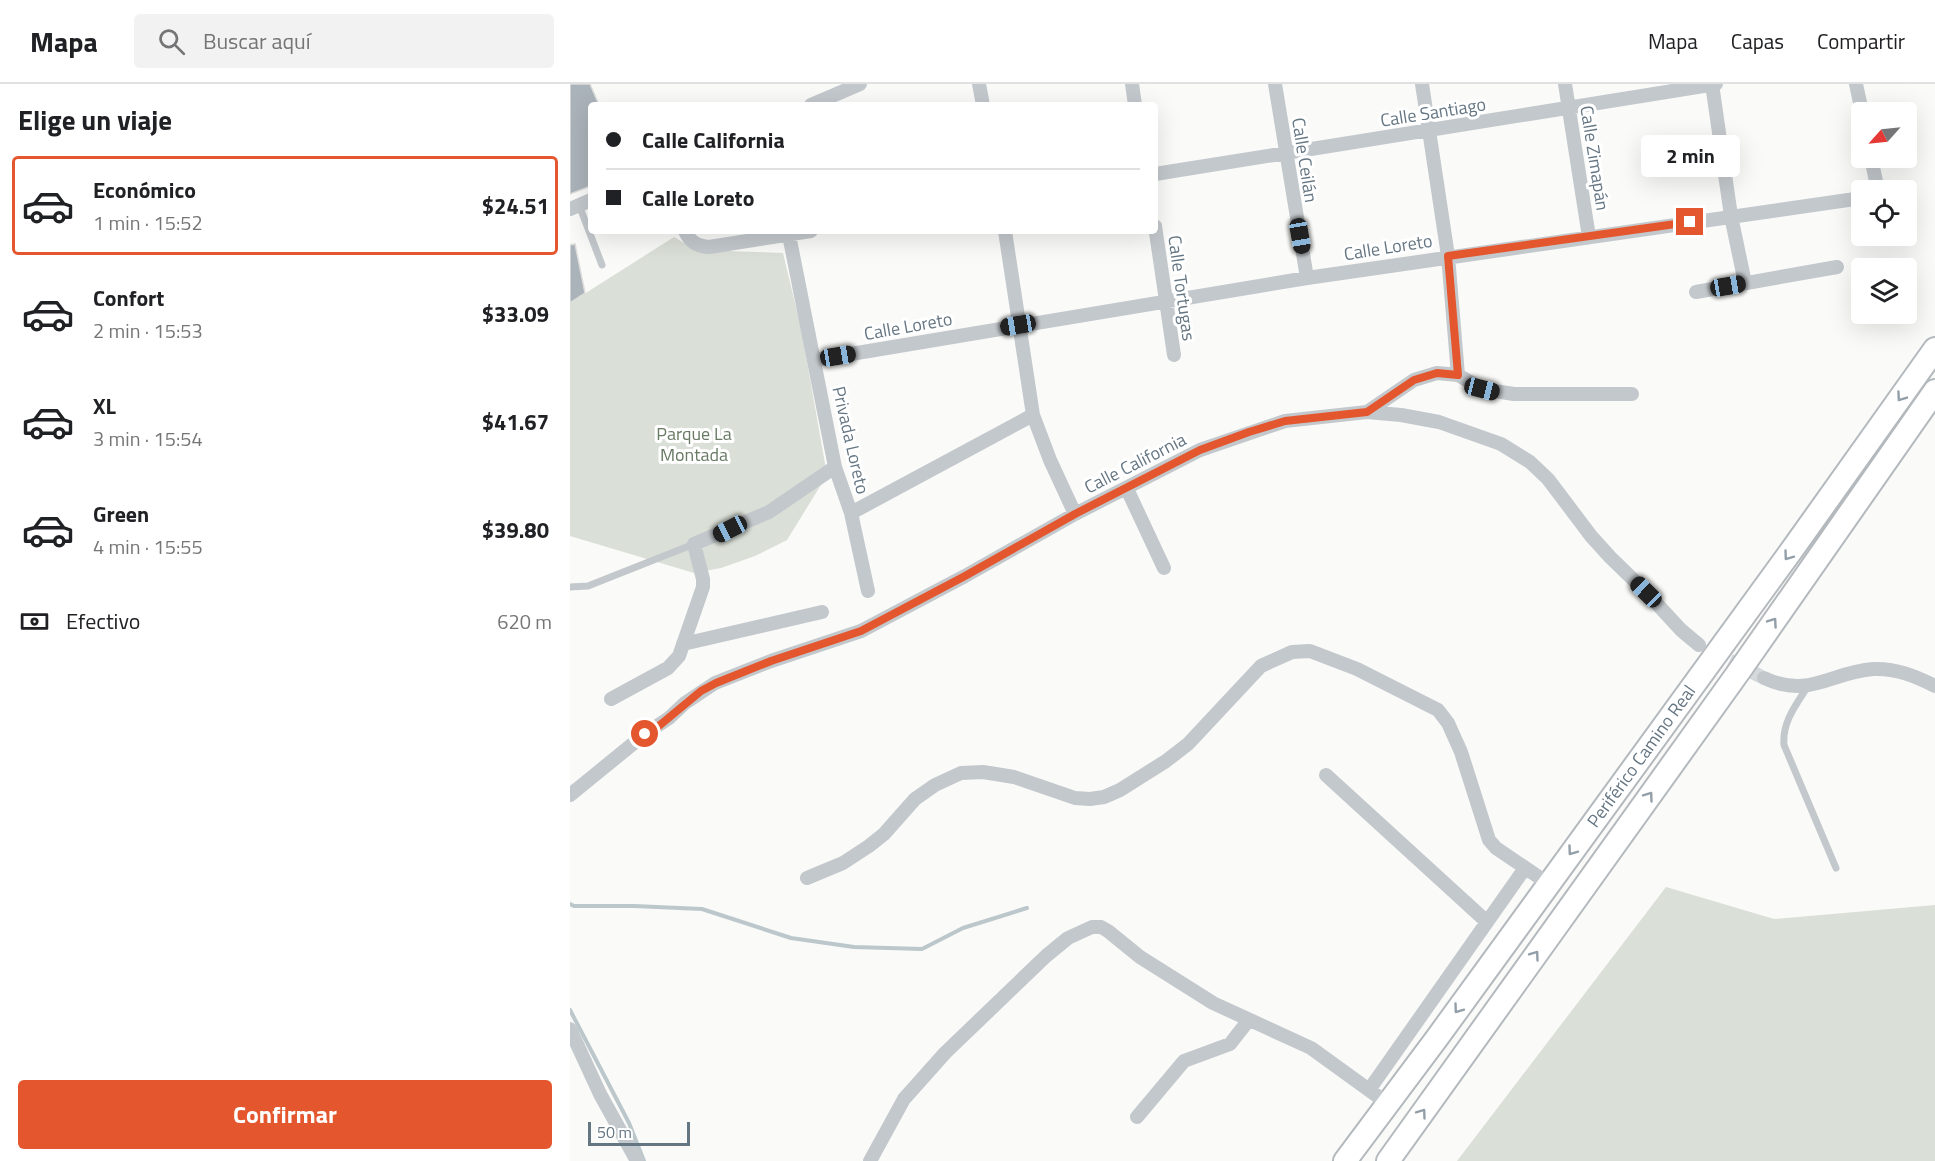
<!DOCTYPE html>
<html lang="es">
<meta charset="utf-8">
<style>
body{margin:0;font-family:"Titillium Web",sans-serif;background:#f2f2f2;color:#202124;height:100vh;display:flex;flex-direction:column;font-size:22px;white-space:nowrap}
*{box-sizing:border-box;margin:0}
p{font-size:20px;color:#757577}
.icon{flex:none;width:33px;height:33px;fill:none;stroke:currentColor;stroke-width:2;stroke-linecap:round;stroke-linejoin:round}
.map{position:relative;flex:1;overflow:hidden}
.drawer{display:flex;flex-direction:column;background:#fff;width:570px}
.drawer>*{flex:none}
.banner{position:absolute;left:18px;top:18px;width:570px;height:132px;border-radius:6px;box-shadow:0 6px 24px #0002;display:grid;align-content:center;height:132px;padding:0 18px;background:#fff}
.needle{width:39px;rotate:243deg}
.fabs{position:absolute;left:1281px;top:18px;display:grid;gap:12px}
.fabs a{display:grid;place-items:center;width:66px;height:66px;border-radius:6px;background:#fff;box-shadow:0 6px 24px #0002;font-size:30px}
.scale{position:absolute;left:18px;bottom:15px;width:102px;box-sizing:border-box;padding-left:6px;border:3px solid #657683;border-top:0;font-size:16px;line-height:21px;white-space:nowrap;color:#657683;-webkit-text-stroke:4px #fff;paint-order:stroke}
.end{position:absolute;width:27px;height:27px;margin:-14px;border:8px solid #e4572e;background:#fff;box-shadow:0 0 0 3px #fff}
.from{border-radius:50%}
.bubble{position:absolute;height:42px;border-radius:6px;background:#fff;box-shadow:0 6px 24px #0002;font-size:20px;font-weight:700;line-height:42px;text-align:center}
.car{position:absolute;width:18px;height:36px;margin:-18px -9px;border-radius:8px;box-shadow:0 0 4px 2px #0007;background:linear-gradient(#222 24%,#8ab4d8 0 40%,#222 0 76%,#8ab4d8 0 86%,#222 0)}
.banner b{display:flex;align-items:center;gap:21px;height:57px;font-size:22px}
.banner b+b{border-top:2px solid #e0e0e0}
.banner i{width:15px;height:15px;background:#202124}
ul{padding:0;list-style:none}
li{display:flex;align-items:center;gap:18px;height:99px;margin:0 12px 9px;padding:0 6px;border:3px solid transparent;border-radius:6px}
li div{flex:1}
li b{display:block;font-size:22px}
li em{font-style:normal;font-weight:700}
li.on{border-color:#e4572e}
li>.icon{width:54px;height:54px;stroke-width:1.5}
h2{padding:0 18px;font-size:27px;line-height:72px}
.pay{display:flex;align-items:center;gap:15px;height:66px;padding:0 18px;font-size:22px}
.pay p{margin-inline-start:auto}
.button{display:flex;gap:12px;margin-top:auto;padding:12px 18px}
.button a{flex:1;height:69px;border-radius:6px;background:#e4572e;color:#fff;font-size:24px;font-weight:700;line-height:69px;text-align:center}
header{display:flex;align-items:center;gap:36px;box-sizing:border-box;height:84px;padding:0 30px;background:#fff;border-bottom:2px solid #e0e0e0}
header strong{font-size:28px}
nav{display:flex;gap:33px;margin-inline-start:auto;font-size:21px}
.search{width:420px;height:54px;background:#f2f2f2;display:flex;align-items:center;gap:15px;box-sizing:border-box;padding:0 21px;border-radius:6px;color:#757577;font-size:22px}
main{display:flex;flex:1;min-height:0}
.map>svg:first-child{display:block}
.green{fill:#dadfd7}
.lines{fill:none;stroke-linecap:round;stroke-linejoin:round}
.stream{stroke:#bbc7cb;stroke-width:4}
.building{fill:#aab3b9;stroke:#dcdcda;stroke-width:1.5}
.minor-tunnel{stroke:#d5d9db;stroke-width:14;stroke-dasharray:14 7;stroke-linecap:butt}
.trunk-casing{stroke:#b4b9bd;stroke-width:26}
.service{stroke:#c3c8cc;stroke-width:7}
.minor{stroke:#c3c8cc;stroke-width:14}
.trunk{stroke:#fff;stroke-width:22}
.oneway{stroke:#939fa8}
.route{stroke:#e4572e;stroke-width:8}
.labels{text-anchor:middle;dominant-baseline:central;stroke-width:6;stroke-linejoin:round;paint-order:stroke}
.street-label{font-size:18px;fill:#657683;stroke:#fff}
.park-label{font-size:18px;fill:#687a64;stroke:#fff}
</style>
<header>
<strong>Mapa</strong>
<div class="search"><svg class="icon" aria-label="search" viewBox="0 0 24 24"><circle cx="10" cy="10" r="6"/><path d="M15 15l6 6"/></svg>Buscar aquí</div>
<nav><a>Mapa</a><a>Capas</a><a>Compartir</a></nav>
</header>
<main>
<section class="drawer">
<h2>Elige un viaje</h2>
<ul>
<li class="on"><svg class="icon" aria-label="car" viewBox="0 0 24 24"><path d="M5 17H2v-5l4-1 3-4h7l3 4 3 1v5h-3M9 17h6M6 11h13"/><circle cx="7" cy="17" r="2"/><circle cx="17" cy="17" r="2"/></svg><div><b>Económico</b><p>1 min · 15:52</p></div><em>$24.51</em></li>
<li><svg class="icon" aria-label="car" viewBox="0 0 24 24"><path d="M5 17H2v-5l4-1 3-4h7l3 4 3 1v5h-3M9 17h6M6 11h13"/><circle cx="7" cy="17" r="2"/><circle cx="17" cy="17" r="2"/></svg><div><b>Confort</b><p>2 min · 15:53</p></div><em>$33.09</em></li>
<li><svg class="icon" aria-label="car" viewBox="0 0 24 24"><path d="M5 17H2v-5l4-1 3-4h7l3 4 3 1v5h-3M9 17h6M6 11h13"/><circle cx="7" cy="17" r="2"/><circle cx="17" cy="17" r="2"/></svg><div><b>XL</b><p>3 min · 15:54</p></div><em>$41.67</em></li>
<li><svg class="icon" aria-label="car" viewBox="0 0 24 24"><path d="M5 17H2v-5l4-1 3-4h7l3 4 3 1v5h-3M9 17h6M6 11h13"/><circle cx="7" cy="17" r="2"/><circle cx="17" cy="17" r="2"/></svg><div><b>Green</b><p>4 min · 15:55</p></div><em>$39.80</em></li>
</ul>
<div class="pay"><svg class="icon" aria-label="cash" viewBox="0 0 24 24"><path d="M3 7h18v10H3z"/><circle cx="12" cy="12" r="2"/></svg>Efectivo<p>620 m</p></div>
<div class="button"><a>Confirmar</a></div>
</section>
<div class="map">
<svg width="1365" height="1077" viewBox="0 0 1365 1077">
<rect width="100%" height="100%" fill="#fafaf8"/>
<!-- green -->
<path class="green" d="M 104,153 L 126,166 L 213,169 L 231,244 L 257,391 L 217,456 L 185,472 L 151,484 L 124,489 L 0,452 L 0,219 Z
M 1096,803 L 1204,835 L 1365,821 L 1365,1077 L 887,1077 Z"/>
<g class="lines">
<!-- stream -->
<path class="stream" d="M 0,820 L 4,822 L 64,822 L 132,825 L 221,854 L 284,863 L 352,865 L 393,844 L 457,824
M 0,926 L 59,1039 L 74,1077"/>
</g>
<!-- building -->
<path class="building" d="M 0,0 L 20,0 L 29,21 L 21,21 L 21,102 L 0,110 Z
M 5,160 L 15,209 L 0,219 L 0,161 Z"/>
<g class="lines">
<!-- minor-tunnel -->
<path class="minor-tunnel" d="M 1141,567 L 1194,594"/>
<!-- trunk casing -->
<g class="trunk-casing">
<path id="trunk" d="M 775,1077 L 867,954 L 1224,463 L 1365,265
M 818,1077 L 1170,586 L 1365,307"/>
</g>
<!-- service -->
<path class="service" d="M 9,121 L 32,181
M 0,503 L 18,502 L 124,460
M 1238,602 C 1226,621 1212,638 1214,661 L 1266,784"/>
<!-- minor -->
<path class="minor" d="M 409,0 L 413,21
M 562,0 L 565,21
M 705,0 L 737,194
M 852,0 L 878,172 L 888,291
M 995,0 L 1019,153
M 1142,0 L 1161,132 L 1175,199
M 1286,0 L 1292,28
M 241,21 L 290,0
M 1301,74 L 1306,97 L 1304,106
M 585,90 L 1146,0
M 0,125 L 21,116
M 585,142 L 604,271
M 115,147 C 120,158 127,162 139,163 L 241,147
M 435,147 L 463,331 L 480,376 L 505,430
M 219,151 L 265,383 L 281,429 L 298,507
M 1126,208 L 1267,183
M 245,276 L 737,194 L 1292,114
M 797,328 L 844,296 L 867,289 L 888,291 L 912,305 L 944,310 L 1062,310
M 557,405 L 594,484
M 281,429 L 463,331
M 113,560 L 252,528
M 1194,594 C 1239,615 1261,588 1303,585 C 1326,584 1345,592 1365,602
M 41,615 L 98,584 L 109,572 L 133,503 L 133,495 L 124,460 L 199,428 L 265,383
M 756,691 L 917,838
M 0,711 L 75,650 L 99,634 L 115,619 L 145,599 L 201,577 L 291,547 L 395,492 L 505,430 L 630,366 L 715,337 L 797,328 L 831,331 L 869,338 L 931,360 L 960,378 L 978,395 L 1021,452 L 1040,473 L 1076,508 L 1111,546 L 1129,561
M 237,794 L 273,779 L 299,762 L 314,750 L 345,715 L 365,701 L 391,689 L 413,688 L 444,693 L 505,714 L 520,715 L 534,713 L 550,706 L 596,677 L 618,660 L 691,582 L 722,568 L 740,567 L 787,585 L 868,626 L 878,639 L 891,668 L 919,756 L 926,764 L 979,800
M 0,945 L 30,1010 L 67,1077
M 799,1006 L 955,784
M 567,1033 L 614,977 L 660,960 L 678,937
M 300,1077 L 334,1015 L 375,969 L 476,872 L 498,854 L 522,843 L 531,843 L 538,847 L 570,873 L 643,919 L 741,964 L 817,1019"/>
<!-- trunk -->
<use href="#trunk" class="trunk"/>
</g>
<!-- one-way arrows -->
<defs><path id="oneway-chevron" d="M-2-3.5L2.5 0L-2 3.5" fill="none" stroke-width="1.6" stroke-linecap="round" stroke-linejoin="round" transform="scale(1.5)"/></defs>
<g class="oneway">
<use href="#oneway-chevron" transform="translate(1331 313) rotate(125)"/>
<use href="#oneway-chevron" transform="translate(1218 472) rotate(126)"/>
<use href="#oneway-chevron" transform="translate(1203 538) rotate(-55)"/>
<use href="#oneway-chevron" transform="translate(1079 712) rotate(-54)"/>
<use href="#oneway-chevron" transform="translate(1002 767) rotate(126)"/>
<use href="#oneway-chevron" transform="translate(965 871) rotate(-54)"/>
<use href="#oneway-chevron" transform="translate(888 925) rotate(126)"/>
<use href="#oneway-chevron" transform="translate(852 1029) rotate(-54)"/>
</g>
<g class="lines">
<!-- route -->
<path class="route" d="M 75,650 L 90,641 L 131,607 L 146,599 L 201,577 L 291,547 L 395,492 L 505,430 L 630,366 L 679,348 L 715,337 L 797,328 L 844,296 L 867,289 L 888,291 L 878,172 L 1120,138"/>
</g>
<g class="labels">
<!-- street labels -->
<g class="street-label">
<text transform="translate(863 28) rotate(-9)">Calle Santiago</text>
<text transform="translate(1025 74) rotate(81)">Calle Zimapán</text>
<text transform="translate(735 76) rotate(81)">Calle Ceilán</text>
<text transform="translate(818 163) rotate(-9)">Calle Loreto</text>
<text transform="translate(612 204) rotate(82)">Calle Tortugas</text>
<text transform="translate(338 242) rotate(-10)">Calle Loreto</text>
<text transform="translate(281 356) rotate(77)">Privada Loreto</text>
<text transform="translate(565 379) rotate(-27)">Calle California</text>
<text transform="translate(1071 672) rotate(-54)">Periférico Camino Real</text>
</g>
<!-- park labels -->
<g class="park-label">
<text x="124" y="349">Parque La<tspan x="124" dy="21">Montada</tspan></text>
</g>
</g>
</svg>
<div class="fabs">
<a><svg class="needle" viewBox="-14 -14 28 28"><path d="M0-13l5 13h-10z" fill="#e53935"/><path d="M0 13l5-13h-10z" fill="#757577"/></svg></a>
<a><svg class="icon" aria-label="locate" viewBox="0 0 24 24"><circle cx="12" cy="12" r="6"/><path d="M12 2v4M12 18v4M2 12h4M18 12h4"/></svg></a>
<a><svg class="icon" aria-label="layers" viewBox="0 0 24 24"><path d="M12 4l9 5-9 5-9-5zM3 14l9 5 9-5"/></svg></a>
</div>
<div class="scale">50 m</div>
<i class="end from" style="left:75px;top:650px"></i>
<i class="end" style="left:1120px;top:138px"></i>
<div class="bubble" style="left:1071px;top:51px;width:99px">2 min</div>
<i class="car" style="left:730px;top:152px;rotate:170deg"></i>
<i class="car" style="left:1158px;top:202px;rotate:80deg"></i>
<i class="car" style="left:448px;top:241px;rotate:260deg"></i>
<i class="car" style="left:268px;top:272px;rotate:81deg"></i>
<i class="car" style="left:912px;top:305px;rotate:104deg"></i>
<i class="car" style="left:160px;top:445px;rotate:243deg"></i>
<i class="car" style="left:1076px;top:508px;rotate:314deg"></i>
<div class="banner">
<b><i class="from"></i>Calle California</b>
<b><i></i>Calle Loreto</b>
</div>
</div>
</main>
